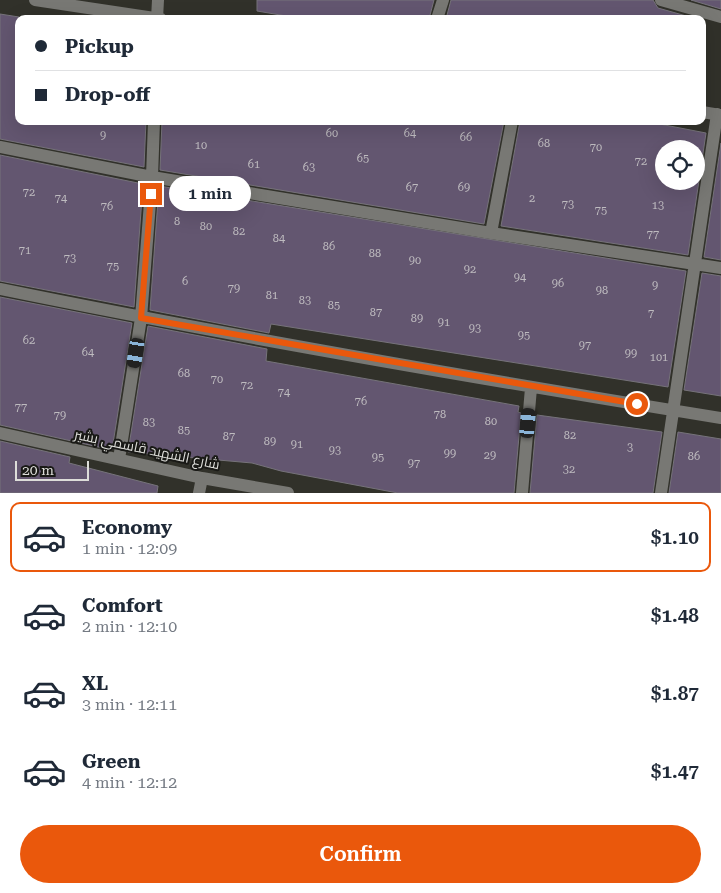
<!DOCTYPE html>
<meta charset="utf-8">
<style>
body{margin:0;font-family:"Roboto Serif",Cairo,serif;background:#f6f6f7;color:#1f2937;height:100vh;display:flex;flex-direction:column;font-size:19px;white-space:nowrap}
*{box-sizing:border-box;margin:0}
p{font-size:16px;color:#747a83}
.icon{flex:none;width:28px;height:28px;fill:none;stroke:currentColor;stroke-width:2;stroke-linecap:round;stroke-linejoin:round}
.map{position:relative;height:493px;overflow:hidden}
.details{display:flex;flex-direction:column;background:#fff;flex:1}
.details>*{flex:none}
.top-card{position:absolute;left:15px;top:15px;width:691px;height:110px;border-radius:10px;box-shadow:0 5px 20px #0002;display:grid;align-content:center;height:110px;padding:0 20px;background:#fff}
.buttons{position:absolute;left:655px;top:140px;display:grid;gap:10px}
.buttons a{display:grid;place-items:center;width:50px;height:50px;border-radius:50%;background:#fff;box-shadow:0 5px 20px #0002;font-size:25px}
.scale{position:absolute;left:15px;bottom:12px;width:74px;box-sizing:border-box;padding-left:5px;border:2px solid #ddddd9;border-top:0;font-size:14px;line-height:18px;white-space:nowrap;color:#ddddd9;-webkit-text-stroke:4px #191916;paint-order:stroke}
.end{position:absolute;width:22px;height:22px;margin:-11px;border:6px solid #ea580c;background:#fff;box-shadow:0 0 0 2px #fff}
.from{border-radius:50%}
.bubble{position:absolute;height:35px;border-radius:18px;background:#fff;box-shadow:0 5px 20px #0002;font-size:16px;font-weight:600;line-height:35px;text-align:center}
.car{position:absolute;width:15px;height:30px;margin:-15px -8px;border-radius:6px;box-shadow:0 0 4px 1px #0007;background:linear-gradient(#222 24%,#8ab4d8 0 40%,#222 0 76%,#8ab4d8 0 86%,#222 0)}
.top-card b{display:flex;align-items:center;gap:18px;height:48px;font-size:19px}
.top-card b+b{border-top:1px solid #e0e1e3}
.top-card i{width:12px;height:12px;background:#1f2937}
ul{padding:9px 0 0;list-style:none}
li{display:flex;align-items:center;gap:15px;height:70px;margin:0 10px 8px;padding:0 10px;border:2px solid transparent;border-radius:10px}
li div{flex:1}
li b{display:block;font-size:19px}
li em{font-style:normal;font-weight:600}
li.current{border-color:#ea580c}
li>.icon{width:45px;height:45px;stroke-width:1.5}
.button{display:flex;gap:10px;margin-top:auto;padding:10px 20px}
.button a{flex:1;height:58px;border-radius:30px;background:#ea580c;color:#fff;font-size:20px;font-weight:600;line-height:58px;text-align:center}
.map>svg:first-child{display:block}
.building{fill:#635670;stroke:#76737a;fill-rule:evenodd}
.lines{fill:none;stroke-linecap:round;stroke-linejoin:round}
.minor{stroke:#787874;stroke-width:12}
.route{stroke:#ea580c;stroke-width:6}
.labels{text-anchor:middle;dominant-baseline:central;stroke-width:4;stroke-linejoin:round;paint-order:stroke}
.number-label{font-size:11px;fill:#bebbbf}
.street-label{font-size:14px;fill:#ddddd9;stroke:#191916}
</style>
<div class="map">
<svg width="721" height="493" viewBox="0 0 721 493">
<rect width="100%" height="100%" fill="#31312a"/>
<!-- building -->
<path class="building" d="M 257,0 L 434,0 L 429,19 L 304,19 L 257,11 Z
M 451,0 L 653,0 L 658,8 L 697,19 L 446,19 Z
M 691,0 L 721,0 L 721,9 Z
M 0,14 L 19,17 L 19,121 L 146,121 L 144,167 L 0,139 Z
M 162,121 L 504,121 L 484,224 L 160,170 Z
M 520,121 L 644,121 L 706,133 L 688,255 L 501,226 ZM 664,149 L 696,149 L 696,181 L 664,181 Z
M 721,143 L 721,260 L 704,257 Z
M 0,155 L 143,184 L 134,307 L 0,281 Z
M 159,186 L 686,271 L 668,387 L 271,324 L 269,333 L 150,310 Z
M 702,273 L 721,276 L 721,396 L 684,390 Z
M 0,297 L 132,323 L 112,450 L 0,425 Z
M 148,326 L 267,349 L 266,361 L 519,406 L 518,412 L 521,413 L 514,493 L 398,493 L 281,471 L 252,463 L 128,452 Z
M 537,415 L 662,432 L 653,493 L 530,493 Z
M 678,432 L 721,439 L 721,493 L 669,493 Z
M 0,441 L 70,457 L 69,463 L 158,486 L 157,493 L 0,493 Z"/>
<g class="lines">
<!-- minor -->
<path class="minor" d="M 35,0 L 161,19
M 661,0 L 721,17
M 157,19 L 158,0
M 437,19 L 443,0
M 702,112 L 721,115
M 0,147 L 152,177 L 491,233 L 721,268
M 491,233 L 512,121
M 0,289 C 239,338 480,379 721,418
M 0,433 L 202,478 L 288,493
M 119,459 L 141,318 L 152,177 L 154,121
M 199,493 L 202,478
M 522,493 L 531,388
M 661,493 L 717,114"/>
</g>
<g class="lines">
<!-- route -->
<path class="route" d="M 151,194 L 141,318 L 637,404"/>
</g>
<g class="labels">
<!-- number labels -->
<g class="number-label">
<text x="332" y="133">60</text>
<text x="410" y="133">64</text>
<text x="103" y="135">9</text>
<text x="466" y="137">66</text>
<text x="544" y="143">68</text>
<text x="201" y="145">10</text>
<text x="596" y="147">70</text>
<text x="363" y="158">65</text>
<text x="641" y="161">72</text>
<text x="254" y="164">61</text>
<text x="309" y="167">63</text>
<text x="412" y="187">67</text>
<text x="464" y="187">69</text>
<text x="29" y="192">72</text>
<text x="61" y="198">74</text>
<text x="532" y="198">2</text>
<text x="568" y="204">73</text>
<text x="658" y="205">13</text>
<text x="107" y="206">76</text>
<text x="601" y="210">75</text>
<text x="177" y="221">8</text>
<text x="206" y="226">80</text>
<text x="239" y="231">82</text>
<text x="653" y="234">77</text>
<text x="279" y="238">84</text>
<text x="329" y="246">86</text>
<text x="25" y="250">71</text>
<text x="375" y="253">88</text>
<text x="70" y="258">73</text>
<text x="415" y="260">90</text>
<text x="113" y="266">75</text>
<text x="470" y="269">92</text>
<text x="520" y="277">94</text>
<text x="185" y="281">6</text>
<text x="558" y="283">96</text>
<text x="655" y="285">9</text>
<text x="234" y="288">79</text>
<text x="602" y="290">98</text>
<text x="272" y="295">81</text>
<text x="305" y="300">83</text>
<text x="334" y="305">85</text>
<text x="376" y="312">87</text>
<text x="651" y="313">7</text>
<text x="417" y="318">89</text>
<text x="444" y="322">91</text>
<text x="475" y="328">93</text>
<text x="524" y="335">95</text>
<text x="29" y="340">62</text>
<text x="585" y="345">97</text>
<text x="88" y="352">64</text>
<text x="631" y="353">99</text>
<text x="659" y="357">101</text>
<text x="184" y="373">68</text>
<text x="217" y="379">70</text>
<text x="247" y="385">72</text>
<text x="284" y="392">74</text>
<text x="361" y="401">76</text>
<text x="21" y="407">77</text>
<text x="440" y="414">78</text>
<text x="60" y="415">79</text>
<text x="491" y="421">80</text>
<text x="149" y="422">83</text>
<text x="184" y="430">85</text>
<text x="570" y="435">82</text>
<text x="229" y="436">87</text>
<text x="270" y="441">89</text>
<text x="297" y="444">91</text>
<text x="630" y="447">3</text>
<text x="335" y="450">93</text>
<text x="450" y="453">99</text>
<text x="490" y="455">29</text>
<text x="694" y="456">86</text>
<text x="378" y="457">95</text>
<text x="414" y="463">97</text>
<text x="569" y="469">32</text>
</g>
<!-- street labels -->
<g class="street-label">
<text transform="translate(147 449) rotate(12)">شارع الشهيد قاسمي بشير</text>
</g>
</g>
</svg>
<div class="buttons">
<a><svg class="icon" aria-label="locate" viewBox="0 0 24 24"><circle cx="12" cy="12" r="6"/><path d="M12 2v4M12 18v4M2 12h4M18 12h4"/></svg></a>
</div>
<div class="scale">20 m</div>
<i class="end from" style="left:637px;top:404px"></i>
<i class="end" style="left:151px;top:194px"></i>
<div class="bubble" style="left:169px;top:176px;width:82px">1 min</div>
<i class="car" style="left:136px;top:353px;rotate:189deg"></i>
<i class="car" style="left:528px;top:423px;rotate:5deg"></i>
<div class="top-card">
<b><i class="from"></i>Pickup</b>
<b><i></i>Drop-off</b>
</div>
</div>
<section class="details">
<ul>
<li class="current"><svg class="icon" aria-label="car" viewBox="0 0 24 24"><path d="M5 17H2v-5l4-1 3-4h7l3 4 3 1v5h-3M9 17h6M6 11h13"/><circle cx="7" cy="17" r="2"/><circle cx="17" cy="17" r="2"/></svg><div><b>Economy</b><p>1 min · 12:09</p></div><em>$1.10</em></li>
<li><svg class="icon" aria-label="car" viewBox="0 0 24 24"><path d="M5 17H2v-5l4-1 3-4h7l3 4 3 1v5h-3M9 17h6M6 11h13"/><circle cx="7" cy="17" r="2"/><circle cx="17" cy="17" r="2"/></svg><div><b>Comfort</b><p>2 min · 12:10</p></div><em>$1.48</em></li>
<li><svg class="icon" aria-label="car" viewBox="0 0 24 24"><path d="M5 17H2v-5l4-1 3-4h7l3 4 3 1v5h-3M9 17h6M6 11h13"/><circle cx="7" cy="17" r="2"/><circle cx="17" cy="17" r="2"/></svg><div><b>XL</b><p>3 min · 12:11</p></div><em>$1.87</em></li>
<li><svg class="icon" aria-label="car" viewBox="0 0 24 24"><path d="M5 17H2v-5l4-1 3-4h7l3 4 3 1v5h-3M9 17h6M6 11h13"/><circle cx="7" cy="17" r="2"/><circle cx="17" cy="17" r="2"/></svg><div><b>Green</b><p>4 min · 12:12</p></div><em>$1.47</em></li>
</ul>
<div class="button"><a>Confirm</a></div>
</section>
